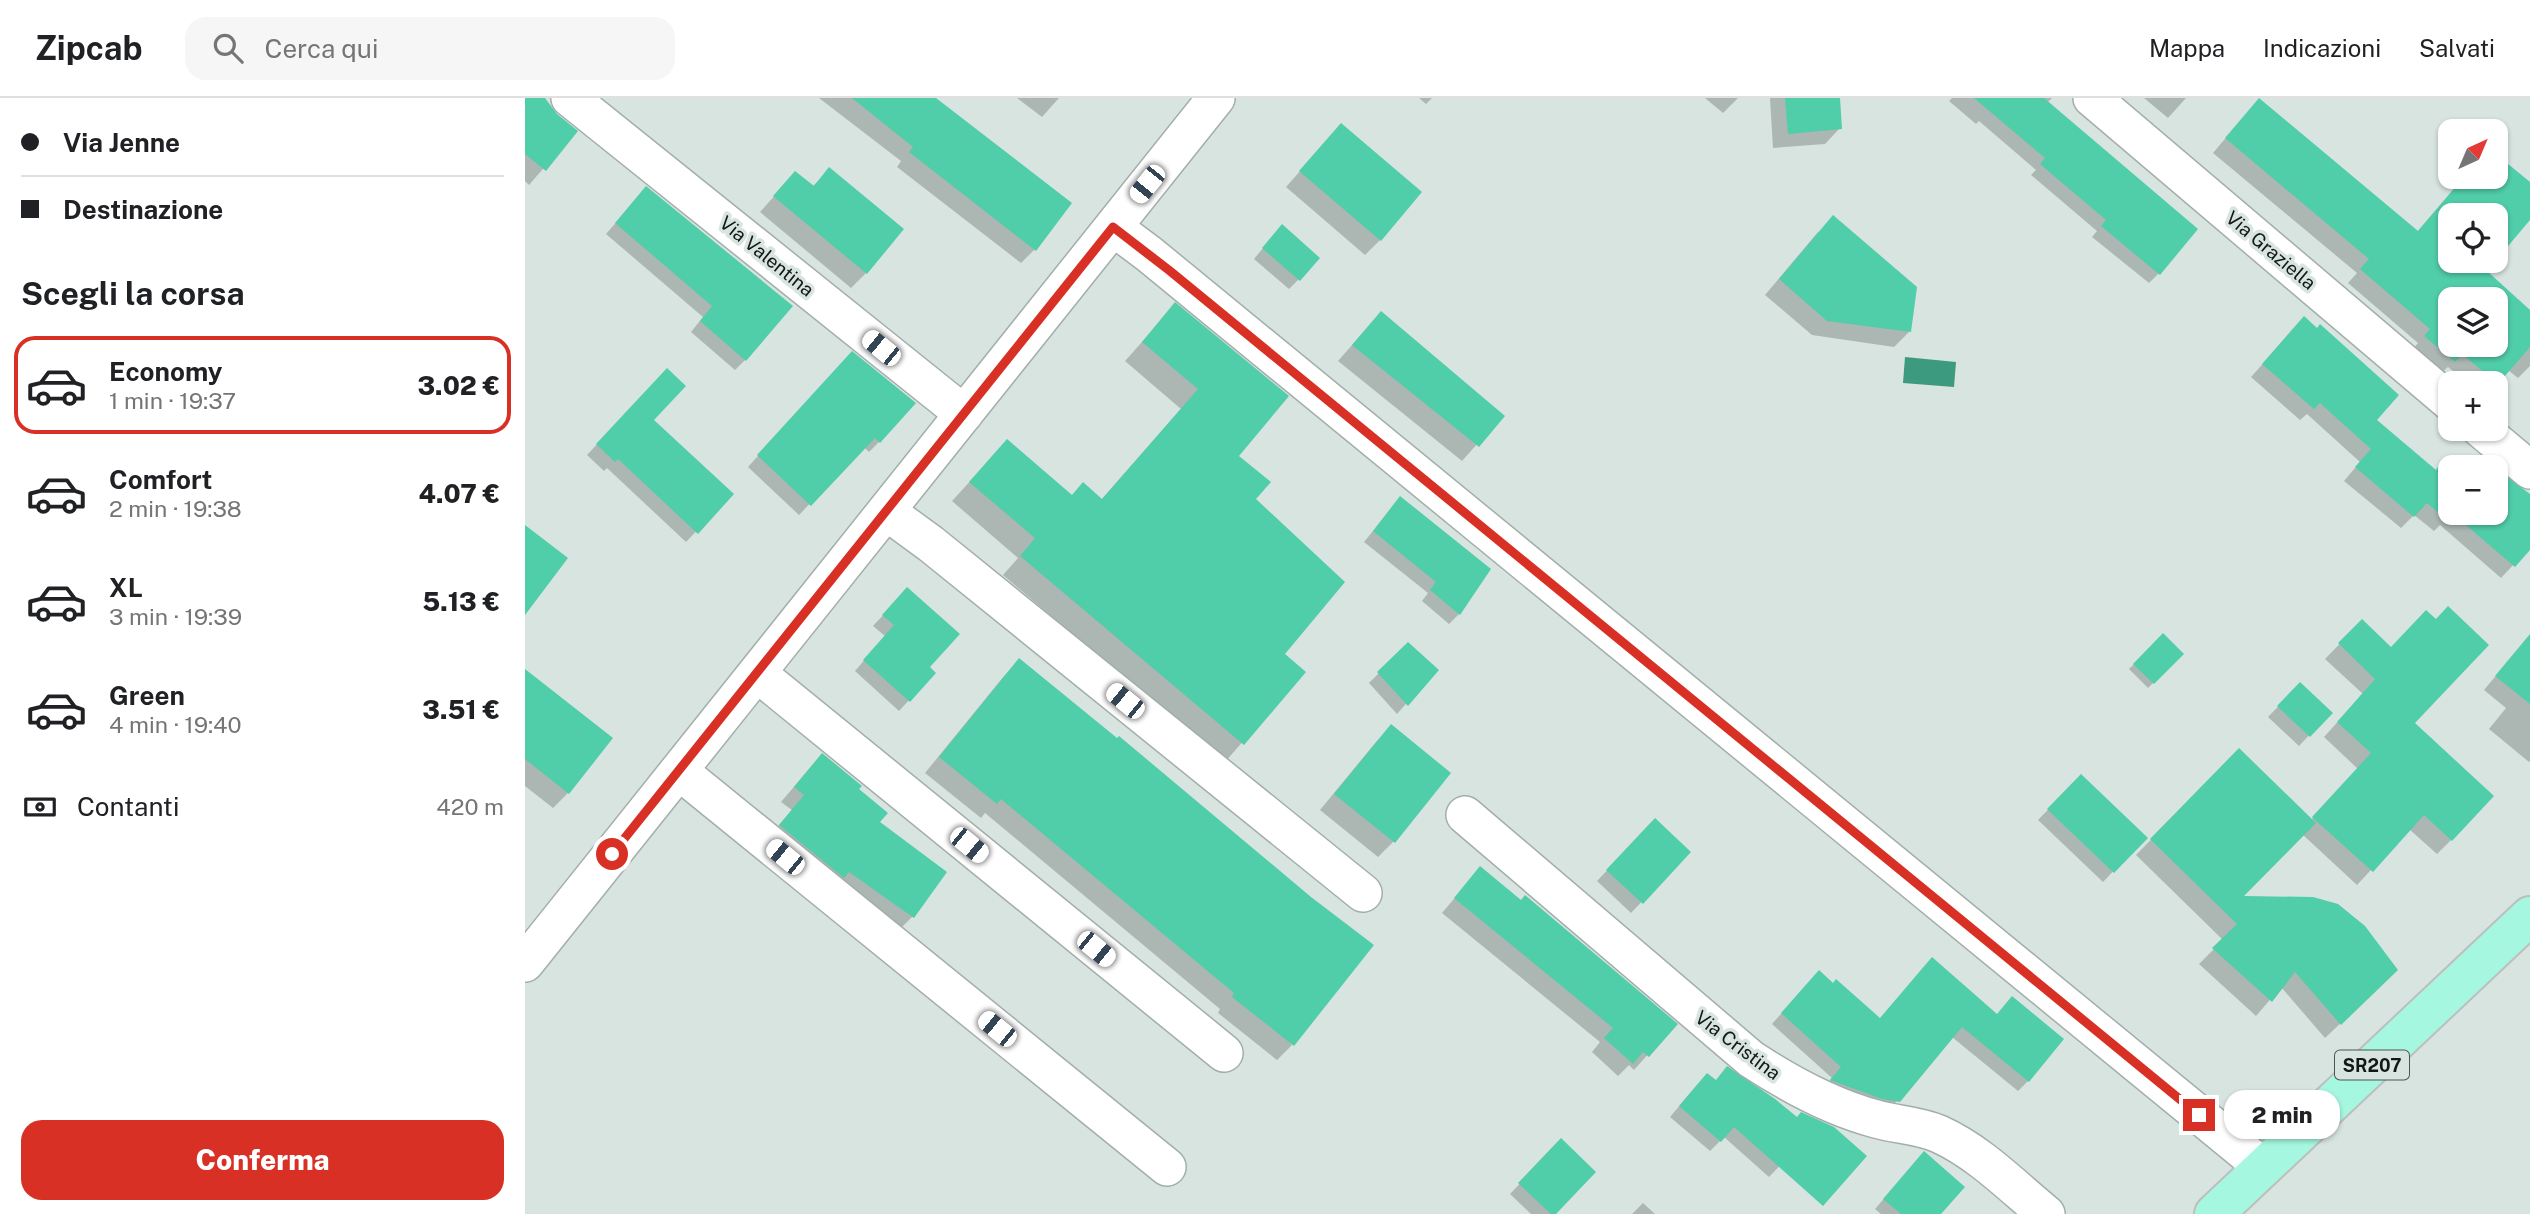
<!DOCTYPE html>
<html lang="it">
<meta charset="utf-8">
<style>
body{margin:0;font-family:"Public Sans",sans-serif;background:#f6f6f6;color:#202124;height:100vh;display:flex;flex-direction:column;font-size:26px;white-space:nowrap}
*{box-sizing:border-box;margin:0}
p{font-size:23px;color:#757577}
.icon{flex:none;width:38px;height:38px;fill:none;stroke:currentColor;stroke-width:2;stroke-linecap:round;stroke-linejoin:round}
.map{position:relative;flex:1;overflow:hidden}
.details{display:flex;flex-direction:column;background:#fff;width:525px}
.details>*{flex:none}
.guide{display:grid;align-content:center;height:154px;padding:0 21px;background:#fff}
.needle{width:46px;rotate:44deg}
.buttons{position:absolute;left:1913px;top:21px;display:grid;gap:14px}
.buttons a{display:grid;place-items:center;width:70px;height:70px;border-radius:14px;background:#fff;box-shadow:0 2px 5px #0004;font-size:35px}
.end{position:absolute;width:32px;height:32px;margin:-16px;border:9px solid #d93025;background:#fff;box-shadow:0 0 0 4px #fff}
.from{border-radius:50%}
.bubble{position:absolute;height:49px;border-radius:21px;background:#fff;box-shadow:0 2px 5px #0004;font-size:23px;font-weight:800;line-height:49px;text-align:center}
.car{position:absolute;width:21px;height:42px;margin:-21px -10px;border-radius:9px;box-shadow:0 0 5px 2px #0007;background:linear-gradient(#fff 24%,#345 0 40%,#fff 0 76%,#345 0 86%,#fff 0)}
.guide b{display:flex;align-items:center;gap:24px;height:66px;font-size:26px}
.guide b+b{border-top:2px solid #e0e0e0}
.guide i{width:18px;height:18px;background:#202124}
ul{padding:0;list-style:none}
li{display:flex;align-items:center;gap:21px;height:98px;margin:0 14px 10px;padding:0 7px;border:4px solid transparent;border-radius:21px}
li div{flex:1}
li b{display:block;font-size:26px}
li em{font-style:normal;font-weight:800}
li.on{border-color:#d93025}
li>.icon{width:63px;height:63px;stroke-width:1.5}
h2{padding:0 21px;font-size:32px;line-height:84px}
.pay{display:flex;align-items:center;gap:18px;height:77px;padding:0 21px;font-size:26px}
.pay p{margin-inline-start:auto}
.primary-button{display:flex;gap:14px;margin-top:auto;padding:14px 21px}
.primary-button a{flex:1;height:80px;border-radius:21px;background:#d93025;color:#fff;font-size:28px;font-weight:800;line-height:80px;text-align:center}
header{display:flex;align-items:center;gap:42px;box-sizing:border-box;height:98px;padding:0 35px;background:#fff;border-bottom:2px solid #e0e0e0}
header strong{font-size:33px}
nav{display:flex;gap:38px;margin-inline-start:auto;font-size:24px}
.search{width:490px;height:63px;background:#f6f6f6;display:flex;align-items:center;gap:18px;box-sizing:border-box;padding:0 24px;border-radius:21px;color:#757577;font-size:26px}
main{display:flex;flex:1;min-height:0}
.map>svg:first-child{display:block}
.water{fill:#3c9a7e}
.shadow{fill:#0003;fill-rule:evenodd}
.building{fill:#50cda9;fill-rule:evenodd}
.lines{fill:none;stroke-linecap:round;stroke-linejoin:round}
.street-casing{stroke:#a3aeaa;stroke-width:40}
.primary-casing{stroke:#bdbebe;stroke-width:42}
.street{stroke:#fff;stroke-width:37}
.primary{stroke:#a6f7df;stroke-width:38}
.route{stroke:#d93025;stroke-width:9}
.labels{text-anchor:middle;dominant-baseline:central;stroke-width:7;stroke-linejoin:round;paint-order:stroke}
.shield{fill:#d8e4df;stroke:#4e5452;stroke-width:2}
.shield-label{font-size:18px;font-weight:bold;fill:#131716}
.street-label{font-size:19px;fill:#131716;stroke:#d8e4df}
</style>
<header>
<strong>Zipcab</strong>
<div class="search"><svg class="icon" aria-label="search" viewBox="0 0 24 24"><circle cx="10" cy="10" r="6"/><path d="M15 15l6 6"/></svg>Cerca qui</div>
<nav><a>Mappa</a><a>Indicazioni</a><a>Salvati</a></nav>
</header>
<main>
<section class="details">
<div class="guide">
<b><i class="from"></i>Via Jenne</b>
<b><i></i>Destinazione</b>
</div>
<h2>Scegli la corsa</h2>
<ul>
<li class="on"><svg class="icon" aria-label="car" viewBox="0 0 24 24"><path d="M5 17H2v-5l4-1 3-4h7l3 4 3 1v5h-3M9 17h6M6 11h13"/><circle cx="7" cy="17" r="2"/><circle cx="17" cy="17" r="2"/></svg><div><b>Economy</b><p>1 min · 19:37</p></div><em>3.02 €</em></li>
<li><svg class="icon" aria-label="car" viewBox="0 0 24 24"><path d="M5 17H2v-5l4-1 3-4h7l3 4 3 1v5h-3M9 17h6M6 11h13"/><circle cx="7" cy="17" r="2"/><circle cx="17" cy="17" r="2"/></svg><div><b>Comfort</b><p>2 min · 19:38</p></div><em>4.07 €</em></li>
<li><svg class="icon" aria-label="car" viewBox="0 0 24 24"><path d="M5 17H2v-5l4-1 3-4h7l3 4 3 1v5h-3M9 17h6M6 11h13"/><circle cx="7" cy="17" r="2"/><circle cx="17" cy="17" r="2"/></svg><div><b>XL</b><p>3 min · 19:39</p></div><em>5.13 €</em></li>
<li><svg class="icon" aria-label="car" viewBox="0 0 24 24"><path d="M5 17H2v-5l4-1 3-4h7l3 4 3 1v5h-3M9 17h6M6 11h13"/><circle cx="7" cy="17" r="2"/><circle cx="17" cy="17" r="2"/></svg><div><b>Green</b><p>4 min · 19:40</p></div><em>3.51 €</em></li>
</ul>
<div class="pay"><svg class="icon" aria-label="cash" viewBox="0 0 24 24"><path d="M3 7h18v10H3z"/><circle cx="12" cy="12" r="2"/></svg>Contanti<p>420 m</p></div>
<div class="primary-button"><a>Conferma</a></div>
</section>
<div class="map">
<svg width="2005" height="1116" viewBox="0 0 2005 1116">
<rect width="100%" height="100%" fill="#d8e4df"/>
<!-- water -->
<path class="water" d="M 1380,259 L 1431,264 L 1429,289 L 1378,285 Z"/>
<!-- shadow -->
<path class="shadow" d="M 0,0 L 18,0 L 30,17 L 50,34 L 4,87 L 0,83 Z
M 294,0 L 408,0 L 510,151 L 496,165 L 372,69 L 376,63 Z
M 492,0 L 534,0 L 517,19 Z
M 894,0 L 907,0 L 901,6 Z
M 1180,0 L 1213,0 L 1198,15 Z
M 1245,0 L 1313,0 L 1315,30 L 1300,46 L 1248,50 Z
M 1427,0 L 1527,0 L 1522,5 L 1634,175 L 1624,185 L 1567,139 L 1572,133 L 1506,77 L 1511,72 L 1454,23 L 1451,26 L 1424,3 Z
M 1619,0 L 1661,0 L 1643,20 Z
M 1721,16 L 1892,134 L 1939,79 L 1970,79 L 2005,87 L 2005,119 L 1925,117 L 1925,163 L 1969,163 L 1960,173 L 2005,214 L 2005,268 L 1993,280 L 1983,272 L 1970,286 L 1943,285 L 1923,269 L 1915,276 L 1887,252 L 1893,245 L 1823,185 L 1832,175 L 1688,55 ZM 1925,201 L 1970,201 L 1970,247 L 1925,247 Z
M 816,27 L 855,142 L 840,157 L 761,89 Z
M 304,72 L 341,175 L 326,190 L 235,114 L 270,75 L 287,89 Z
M 121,90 L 220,262 L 210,272 L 166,234 L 178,219 L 81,136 Z
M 1293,134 L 1384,234 L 1369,249 L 1287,237 L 1240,197 Z
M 747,139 L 774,181 L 764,191 L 729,161 Z
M 650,207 L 729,401 L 757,556 L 779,574 L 699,665 L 478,477 L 493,460 L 427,403 L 482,343 L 546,399 L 576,402 L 656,311 L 600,263 Z
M 841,231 L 977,318 L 937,363 L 813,263 Z
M 1767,233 L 1850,322 L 1911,374 L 1925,377 L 1925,415 L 2005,413 L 2005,449 L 1976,480 L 1915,427 L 1909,433 L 1889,417 L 1876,430 L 1819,383 L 1835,364 L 1782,316 L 1775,322 L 1726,279 Z
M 317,265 L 354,344 L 344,354 L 339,349 L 274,417 L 223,369 Z
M 132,282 L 127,322 L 207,396 L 161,444 L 82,370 L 79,373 L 62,357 Z
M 875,400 L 964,472 L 934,516 L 924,526 L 897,503 L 903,495 L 839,444 Z
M 373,501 L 402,569 L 409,575 L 374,613 L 330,573 L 360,538 L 348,528 Z
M 1837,523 L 1887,626 L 1926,742 L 1912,756 L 1884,731 L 1832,787 L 1777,736 L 1715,800 L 1856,887 L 1800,940 L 1756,889 L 1731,918 L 1674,866 L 1698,842 L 1611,757 L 1714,652 L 1786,722 L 1833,671 L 1799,639 L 1838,596 L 1800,561 Z
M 2005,537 L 2005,663 L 2004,664 L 1964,631 L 1981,610 L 1959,592 Z
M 1638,538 L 1657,556 L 1623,590 L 1604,571 Z
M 883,546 L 911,572 L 872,616 L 844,585 Z
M 494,563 L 767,947 L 752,962 L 693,915 L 695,911 L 460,715 L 456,720 L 400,675 L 479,578 Z
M 0,582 L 43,695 L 28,710 L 0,688 Z
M 1775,586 L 1805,615 L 1774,648 L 1743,619 Z
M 866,629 L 868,744 L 853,759 L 795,712 L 851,644 Z
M 284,671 L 420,774 L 387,819 L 373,833 L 241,742 L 267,712 L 256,704 Z
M 1556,678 L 1620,740 L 1578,784 L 1513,722 Z
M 1130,722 L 1164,754 L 1106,815 L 1072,783 Z
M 955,770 L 1150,926 L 1109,972 L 1104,967 L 1093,978 L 1067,954 L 1075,944 L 917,815 Z
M 1284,884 L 1355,921 L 1471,917 L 1503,983 L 1493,993 L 1427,939 L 1363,1013 L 1297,992 L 1307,980 L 1247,926 Z
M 1172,987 L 1287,1034 L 1244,1079 L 1199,1039 L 1185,1053 L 1145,1019 Z
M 1036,1043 L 1029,1116 L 1006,1116 L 985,1096 Z
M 1390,1065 L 1414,1116 L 1356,1116 L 1350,1111 Z
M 1118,1105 L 1130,1116 L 1107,1116 Z"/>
<!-- building -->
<path class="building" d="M 0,0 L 20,0 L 32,16 L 53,33 L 21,73 L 0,56 Z
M 327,0 L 411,0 L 547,105 L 511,153 L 384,54 L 388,49 Z
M 1260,0 L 1315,0 L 1317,31 L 1263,36 Z
M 1449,0 L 1519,0 L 1673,131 L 1635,177 L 1576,128 L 1581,122 L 1515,66 L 1520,60 Z
M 1734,0 L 1893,133 L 1939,79 L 1970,79 L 1970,68 L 1977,61 L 2005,84 L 2005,122 L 1962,173 L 2005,212 L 2005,249 L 1973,286 L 1937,256 L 1930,264 L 1899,238 L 1905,231 L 1835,171 L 1844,161 L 1700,40 ZM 1925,117 L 1970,117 L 1970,163 L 1925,163 ZM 1925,201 L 1970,201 L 1970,247 L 1925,247 Z
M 816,25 L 897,94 L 856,143 L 774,73 Z
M 304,69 L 379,131 L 342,176 L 248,98 L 270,73 L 289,88 Z
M 121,88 L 268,208 L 221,263 L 175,223 L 187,208 L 90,125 Z
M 1308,117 L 1392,189 L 1386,234 L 1302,223 L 1254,181 Z
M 757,126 L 795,160 L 775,183 L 737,150 Z
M 650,204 L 764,298 L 714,358 L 746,384 L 731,401 L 820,484 L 760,556 L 781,574 L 719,647 L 495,458 L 510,440 L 444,384 L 482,341 L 547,397 L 558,384 L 577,401 L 673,291 L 617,244 Z
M 856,213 L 980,318 L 954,349 L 827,247 Z
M 1779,218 L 1792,230 L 1795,226 L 1874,297 L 1852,322 L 1911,372 L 1915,366 L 1925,374 L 1925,415 L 1970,415 L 1970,377 L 1974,373 L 2005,396 L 2005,452 L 1990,469 L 1928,416 L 1922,422 L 1902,405 L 1889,419 L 1830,369 L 1846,351 L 1795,305 L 1789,311 L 1737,266 Z
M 327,253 L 391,305 L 355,345 L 350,340 L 286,408 L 232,357 Z
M 142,270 L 161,288 L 129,322 L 209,396 L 173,436 L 93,361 L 90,364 L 71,346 Z
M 875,398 L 966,471 L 935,517 L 905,492 L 911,484 L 848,433 Z
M 0,427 L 43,460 L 0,517 Z
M 382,489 L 435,536 L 405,569 L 411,575 L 385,604 L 338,562 L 369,527 L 357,517 Z
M 1923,508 L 1964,547 L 1890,625 L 1969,698 L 1927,743 L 1899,717 L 1848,774 L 1787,719 L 1846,655 L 1812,624 L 1850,581 L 1813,545 L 1837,521 L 1866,549 L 1901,512 L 1911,521 Z
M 1638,535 L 1659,556 L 1629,586 L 1608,566 Z
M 2005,536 L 2005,606 L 1970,578 Z
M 883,544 L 914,572 L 883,608 L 852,574 Z
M 494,560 L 592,640 L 594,638 L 786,799 L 849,847 L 769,948 L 707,899 L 709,895 L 476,701 L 472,706 L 414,659 Z
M 0,571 L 88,640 L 44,696 L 0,661 Z
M 1775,584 L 1808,615 L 1785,639 L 1752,608 Z
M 866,626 L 926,675 L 870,745 L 809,696 Z
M 1714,650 L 1791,725 L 1719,798 L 1788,799 L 1813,806 L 1840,828 L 1873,872 L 1816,927 L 1770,874 L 1747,904 L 1687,850 L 1712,826 L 1625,741 Z
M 297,655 L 337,688 L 334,691 L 363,715 L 355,724 L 422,774 L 389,820 L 324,774 L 319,780 L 254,727 L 279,697 L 269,689 Z
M 1556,676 L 1623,740 L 1589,775 L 1522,711 Z
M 1130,720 L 1166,754 L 1118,806 L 1081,772 Z
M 955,768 L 996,802 L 1000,797 L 1153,926 L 1124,959 L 1118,954 L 1108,966 L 1079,940 L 1088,930 L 929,800 Z
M 1407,859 L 1472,916 L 1487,898 L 1539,941 L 1504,984 L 1437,929 L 1375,1004 L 1357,1001 L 1305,982 L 1316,969 L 1256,915 L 1294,872 L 1308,885 L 1311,881 L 1355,920 Z
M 1202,968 L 1250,1001 L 1272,1019 L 1276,1014 L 1309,1029 L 1342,1058 L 1298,1108 L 1209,1029 L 1196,1044 L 1154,1008 L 1182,975 L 1191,982 Z
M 1036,1040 L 1071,1074 L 1031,1116 L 1026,1116 L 993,1085 Z
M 1399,1053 L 1440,1089 L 1416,1116 L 1376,1116 L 1358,1101 Z"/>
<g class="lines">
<!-- street casing -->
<g class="street-casing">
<path id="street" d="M 45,0 L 439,316
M 1567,0 L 1925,304
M 588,129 L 624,156 L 1738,1069
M 1956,331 L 2005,372
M 361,413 L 406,446 L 838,795
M 232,575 L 699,955
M 154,673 L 642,1069
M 940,717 L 1226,961 C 1264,986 1306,1009 1351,1021 C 1372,1027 1393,1027 1414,1036 C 1454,1054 1487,1088 1521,1116
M 0,865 L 691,0"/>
</g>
<!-- primary casing -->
<g class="primary-casing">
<path id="primary" d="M 1689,1116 L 2005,818"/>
</g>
<!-- street -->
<use href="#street" class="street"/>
<!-- primary -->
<use href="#primary" class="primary"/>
</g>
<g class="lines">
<!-- route -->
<path class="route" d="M 87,756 L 588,129 L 645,173 L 1674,1017"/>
</g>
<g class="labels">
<!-- shield labels -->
<rect class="shield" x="1810" y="952.5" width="74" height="29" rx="5"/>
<g class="shield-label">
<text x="1847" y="967">SR207</text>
</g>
<!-- street labels -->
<g class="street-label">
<text transform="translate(1746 152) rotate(40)">Via Graziella</text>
<text transform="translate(242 158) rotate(39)">Via Valentina</text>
<text transform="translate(1213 947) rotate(37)">Via Cristina</text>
</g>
</g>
</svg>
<div class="buttons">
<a><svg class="needle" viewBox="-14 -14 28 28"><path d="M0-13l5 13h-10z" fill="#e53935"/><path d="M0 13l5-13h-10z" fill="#757577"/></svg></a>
<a><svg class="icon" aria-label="locate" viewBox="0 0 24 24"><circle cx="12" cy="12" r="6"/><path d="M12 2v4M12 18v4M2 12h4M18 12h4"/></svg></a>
<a><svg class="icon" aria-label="layers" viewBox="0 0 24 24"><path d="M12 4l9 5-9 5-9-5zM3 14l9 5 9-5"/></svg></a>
<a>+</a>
<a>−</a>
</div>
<i class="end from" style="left:87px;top:756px"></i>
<i class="end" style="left:1674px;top:1017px"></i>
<div class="bubble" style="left:1699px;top:992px;width:116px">2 min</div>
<i class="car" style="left:622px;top:86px;rotate:219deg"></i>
<i class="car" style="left:356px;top:250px;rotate:309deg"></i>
<i class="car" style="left:600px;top:603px;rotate:309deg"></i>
<i class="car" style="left:444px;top:747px;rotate:129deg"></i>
<i class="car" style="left:260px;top:759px;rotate:309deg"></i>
<i class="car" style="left:571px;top:851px;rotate:129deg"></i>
<i class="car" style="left:472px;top:931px;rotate:309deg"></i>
</div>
</main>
